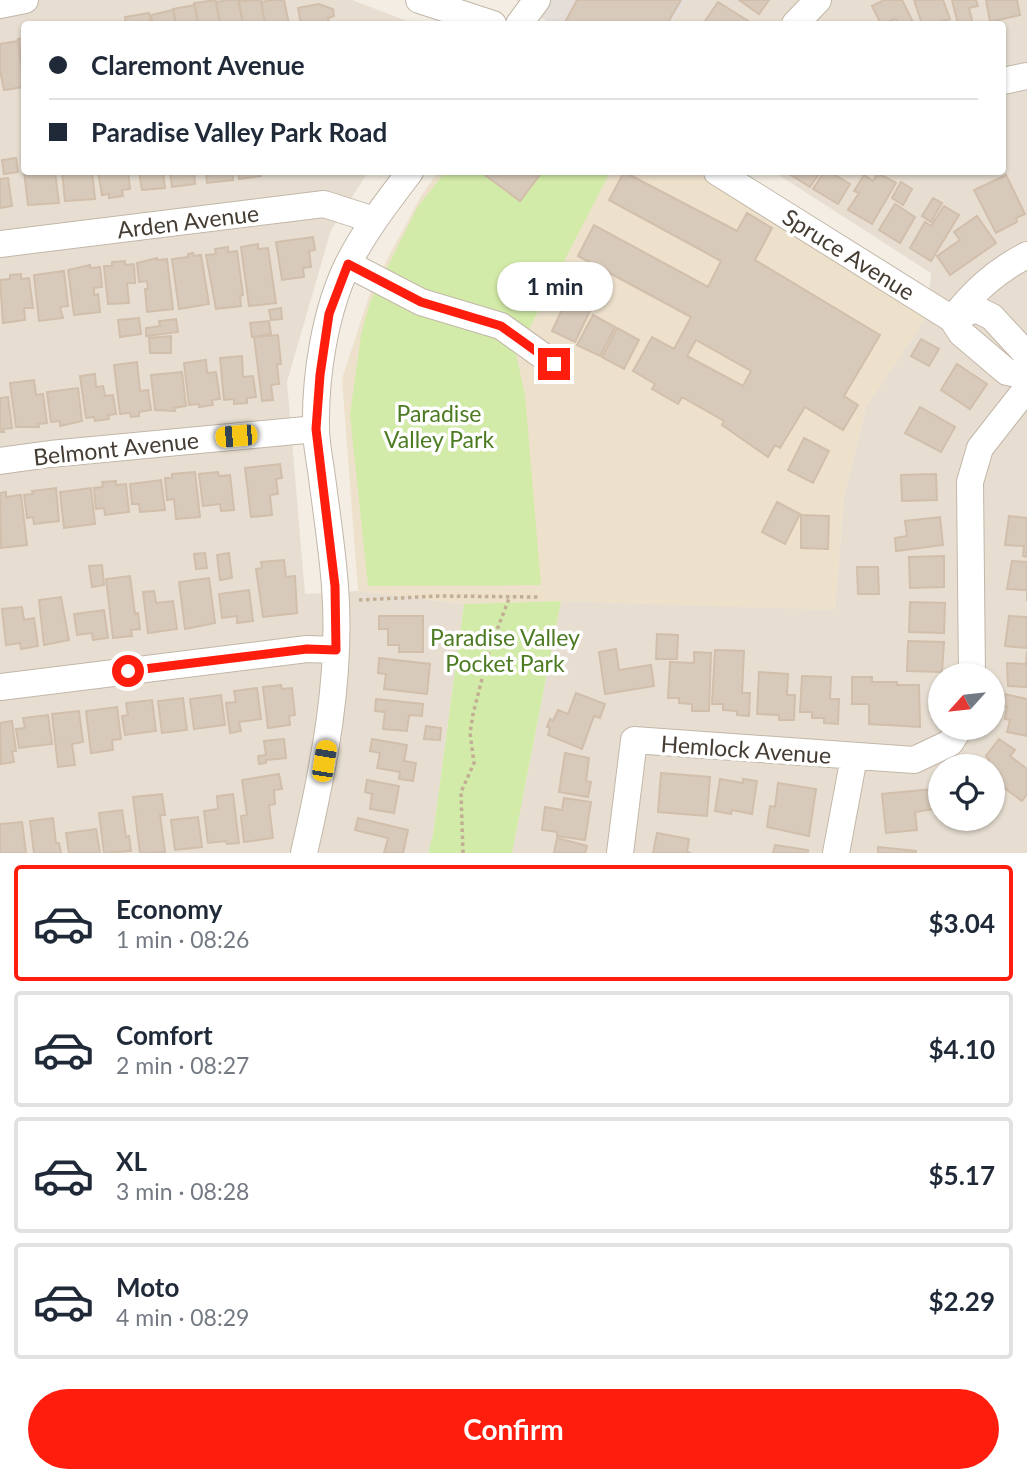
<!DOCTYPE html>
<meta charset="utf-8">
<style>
body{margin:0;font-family:Lato,sans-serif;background:#f6f6f7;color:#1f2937;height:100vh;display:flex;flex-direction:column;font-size:26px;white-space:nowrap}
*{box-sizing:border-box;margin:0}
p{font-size:23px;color:#747a83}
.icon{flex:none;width:38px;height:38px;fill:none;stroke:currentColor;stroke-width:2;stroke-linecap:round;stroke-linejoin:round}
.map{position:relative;height:853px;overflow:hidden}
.side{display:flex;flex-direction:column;background:#fff;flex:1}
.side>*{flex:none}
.banner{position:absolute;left:21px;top:21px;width:985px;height:154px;border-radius:7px;box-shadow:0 2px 5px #0004;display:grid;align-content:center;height:154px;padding:0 28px;background:#fff}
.needle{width:46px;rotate:243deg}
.controls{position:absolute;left:928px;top:663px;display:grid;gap:14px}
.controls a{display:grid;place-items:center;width:77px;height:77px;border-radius:50%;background:#fff;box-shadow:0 2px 5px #0004;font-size:35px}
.end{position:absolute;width:32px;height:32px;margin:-16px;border:9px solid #ff1d0e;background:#fff;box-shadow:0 0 0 4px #fff}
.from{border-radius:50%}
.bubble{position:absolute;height:49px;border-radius:24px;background:#fff;box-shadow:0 2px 5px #0004;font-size:23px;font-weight:700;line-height:49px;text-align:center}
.car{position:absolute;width:21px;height:42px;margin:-21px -10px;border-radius:9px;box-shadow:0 0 5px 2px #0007;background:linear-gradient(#f5c518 24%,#345 0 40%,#f5c518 0 76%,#345 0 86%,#f5c518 0)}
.banner b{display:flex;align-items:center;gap:24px;height:66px;font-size:26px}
.banner b+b{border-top:2px solid #e0e1e3}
.banner i{width:18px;height:18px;background:#1f2937}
ul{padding:12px 0 0;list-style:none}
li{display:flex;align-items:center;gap:21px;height:116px;margin:0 14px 10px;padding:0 14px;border:4px solid #e0e1e3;border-radius:7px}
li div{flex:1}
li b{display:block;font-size:26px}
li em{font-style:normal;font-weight:700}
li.active{border-color:#ff1d0e}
li>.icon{width:63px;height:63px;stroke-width:1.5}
.primary-button{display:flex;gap:14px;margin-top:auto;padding:14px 28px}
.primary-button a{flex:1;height:80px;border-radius:42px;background:#ff1d0e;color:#fff;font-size:28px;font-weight:700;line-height:80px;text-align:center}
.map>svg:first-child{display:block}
.residential{fill:#e7ded1;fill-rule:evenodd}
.industrial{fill:#e5ded8}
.education{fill:#ede1cc}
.green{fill:#d3eba8}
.building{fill:#d8cabb;stroke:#d1beab;stroke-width:2;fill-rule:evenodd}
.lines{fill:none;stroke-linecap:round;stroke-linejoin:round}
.minor-casing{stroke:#c2b7a8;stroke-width:28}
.path{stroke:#c2ae95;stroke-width:3.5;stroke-dasharray:3.5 3.5;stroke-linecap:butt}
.minor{stroke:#fff;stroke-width:26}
.route{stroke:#ff1d0e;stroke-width:9}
.labels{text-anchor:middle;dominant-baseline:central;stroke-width:7;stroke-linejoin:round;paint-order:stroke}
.street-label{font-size:23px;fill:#453c33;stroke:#fff}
.park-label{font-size:23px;fill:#4c7b22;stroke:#fff}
</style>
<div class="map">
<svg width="1027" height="853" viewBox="0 0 1027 853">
<rect width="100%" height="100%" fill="#f3ede3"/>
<!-- residential -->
<path class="residential" d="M 0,0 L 352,0 L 415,24 L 24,24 L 24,172 L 368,172 L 331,230 L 287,382 L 305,594 L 358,591 L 464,604 L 433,835 L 428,853 L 0,853 Z
M 687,0 L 1027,0 L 1027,853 L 512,853 L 561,601 L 835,609 L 844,497 L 866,407 L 926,318 L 931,273 L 774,172 L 1003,172 L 1003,24 L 670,24 ZM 940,676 L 992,676 L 992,728 L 940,728 ZM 940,766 L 992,766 L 992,819 L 940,819 Z"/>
<!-- industrial -->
<path class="industrial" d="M 516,0 L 687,0 L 670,24 L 551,24 Z"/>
<!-- education -->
<path class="education" d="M 438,172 L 697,172 L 926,318 L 866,407 L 844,497 L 835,610 L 561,601 L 464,604 L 358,591 L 342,379 L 371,290 L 421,196 Z"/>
<!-- green -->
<path class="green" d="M 445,172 L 610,172 L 516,354 L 525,395 L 541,585 L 368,586 L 350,415 L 361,335 L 370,302 L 417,208 Z
M 561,601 L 512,853 L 428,853 L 433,835 L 464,604 Z"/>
<!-- building -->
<path class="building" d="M 216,0 L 220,24 L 198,24 L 194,3 Z
M 229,0 L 238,0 L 243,24 L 220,24 L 216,2 Z
M 261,0 L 265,24 L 243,24 L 239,1 Z
M 274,0 L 284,0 L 289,24 L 265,24 L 261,2 Z
M 577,0 L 681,0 L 667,24 L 564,24 Z
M 739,0 L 769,0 L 759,14 Z
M 884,0 L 902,0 L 914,24 L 899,24 L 896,19 L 881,24 L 872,6 Z
M 914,0 L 943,0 L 950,19 L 932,24 L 922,24 Z
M 952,0 L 976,0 L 978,6 L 969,8 L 973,24 L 958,24 Z
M 986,0 L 1017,0 L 1020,15 L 990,22 Z
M 718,2 L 753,24 L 703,24 Z
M 318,4 L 333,9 L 334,16 L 328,18 L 329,24 L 301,24 L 298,8 Z
M 195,5 L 198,24 L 176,24 L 173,9 Z
M 173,10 L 176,24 L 153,24 L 151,15 Z
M 149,13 L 151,24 L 126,24 L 125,17 Z
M 24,38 L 24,75 L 18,39 Z
M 18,41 L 24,87 L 4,90 L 0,70 L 0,44 Z
M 22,154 L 24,154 L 24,172 L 55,172 L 59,203 L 28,205 Z
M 16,158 L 18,172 L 4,174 L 2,160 Z
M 62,172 L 92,172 L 95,199 L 65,201 Z
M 98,172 L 128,172 L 130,189 L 122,190 L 123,196 L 109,198 L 109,194 L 102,195 Z
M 139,172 L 163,172 L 165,188 L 142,190 Z
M 170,172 L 194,172 L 195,184 L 172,187 Z
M 206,172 L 232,172 L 233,180 L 207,183 Z
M 238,172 L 260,172 L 261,176 L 239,179 Z
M 483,172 L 542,172 L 520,201 L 482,173 Z
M 624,172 L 737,231 L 747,213 L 772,228 L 755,260 L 880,335 L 844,396 L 858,405 L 843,430 L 805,407 L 780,448 L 775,445 L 768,457 L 722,425 L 724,421 L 682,397 L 678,404 L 652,389 L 655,384 L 633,371 L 652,337 L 674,349 L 691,317 L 578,256 L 594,225 L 708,287 L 721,261 L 609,200 ZM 696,340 L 751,371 L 743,386 L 687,356 Z
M 786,172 L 820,172 L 810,187 Z
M 824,172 L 830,172 L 850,184 L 838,204 L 813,189 Z
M 878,173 L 896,183 L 872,224 L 848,210 L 859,193 L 854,191 L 864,175 L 873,181 Z
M 1006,175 L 1025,214 L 1016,218 L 1017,222 L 996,233 L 974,190 Z
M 8,178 L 12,206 L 0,208 L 0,179 Z
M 901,182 L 912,189 L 903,205 L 892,198 Z
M 933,198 L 942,203 L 931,222 L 922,216 Z
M 895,204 L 915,217 L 900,243 L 879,230 Z
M 944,206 L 959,215 L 931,261 L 910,248 L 925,222 L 931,226 Z
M 977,216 L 996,243 L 950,275 L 937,256 L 960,240 L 954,232 Z
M 313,237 L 315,250 L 309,251 L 311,267 L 303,268 L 304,277 L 282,280 L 276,242 Z
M 258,244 L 258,249 L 268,248 L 276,303 L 249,306 L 241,247 Z
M 228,247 L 228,252 L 237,251 L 243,295 L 240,296 L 241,306 L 216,309 L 206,255 L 216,254 L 215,249 Z
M 193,253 L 194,256 L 201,255 L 209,304 L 179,309 L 172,259 L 188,257 L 188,254 Z
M 157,258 L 157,260 L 167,259 L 173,309 L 147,312 L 145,289 L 148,289 L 147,281 L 139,282 L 137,263 Z
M 125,261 L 125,265 L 134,264 L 135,283 L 127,283 L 129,303 L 108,304 L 104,266 L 112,266 L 112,262 Z
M 90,265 L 90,268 L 100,267 L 102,287 L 94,288 L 94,295 L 98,294 L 100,312 L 74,315 L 68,270 Z
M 64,271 L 68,306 L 60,307 L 63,318 L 39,321 L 34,275 Z
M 21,274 L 21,279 L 29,278 L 33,308 L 24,308 L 25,320 L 3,323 L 0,280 L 10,279 L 10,275 Z
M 567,299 L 590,311 L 575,342 L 552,331 Z
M 281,308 L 282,319 L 271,320 L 269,310 Z
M 593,315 L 615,327 L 600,356 L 577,345 Z
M 139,318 L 141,334 L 120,337 L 118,320 Z
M 176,319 L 178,332 L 146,336 L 146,328 L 160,326 L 159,321 Z
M 269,321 L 271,334 L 252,337 L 250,323 Z
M 617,328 L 639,340 L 624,369 L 602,357 Z
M 278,335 L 281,364 L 277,364 L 279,384 L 271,385 L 273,400 L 262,401 L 254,337 Z
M 171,336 L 171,353 L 150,353 L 149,338 Z
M 921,339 L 939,349 L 929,366 L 911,356 Z
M 242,356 L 243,377 L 253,376 L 256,397 L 247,398 L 247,403 L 234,404 L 234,399 L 224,400 L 220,358 Z
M 206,360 L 207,373 L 216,372 L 220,399 L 212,400 L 213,405 L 199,407 L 199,404 L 189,405 L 184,363 Z
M 137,362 L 140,391 L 148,390 L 151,410 L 139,412 L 139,416 L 131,417 L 130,413 L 120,414 L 114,365 Z
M 957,364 L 987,384 L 970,409 L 941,390 Z
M 182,372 L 186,406 L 174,408 L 175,411 L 155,410 L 151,375 Z
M 95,374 L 96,387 L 103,386 L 105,396 L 113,395 L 116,414 L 108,415 L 109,419 L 95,421 L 94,417 L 86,418 L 80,376 Z
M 34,380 L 36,395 L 43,394 L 47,423 L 38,424 L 39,427 L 16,427 L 10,383 Z
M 78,388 L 82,421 L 60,426 L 60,421 L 51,422 L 47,392 Z
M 8,397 L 12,428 L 3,429 L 4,432 L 0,432 L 0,398 Z
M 920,407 L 955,427 L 941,452 L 905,433 Z
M 804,438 L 829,451 L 813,483 L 788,470 Z
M 280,464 L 282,478 L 276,479 L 278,494 L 270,495 L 272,515 L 251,517 L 245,468 Z
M 195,472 L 200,517 L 176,519 L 174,499 L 167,500 L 165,478 L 172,478 L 172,474 Z
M 218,472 L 219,476 L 230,475 L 234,510 L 221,511 L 220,504 L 203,506 L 199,474 Z
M 936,474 L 937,500 L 902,501 L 901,475 Z
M 161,480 L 165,510 L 140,512 L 139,504 L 132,504 L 130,484 Z
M 116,481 L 116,485 L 126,484 L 129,512 L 105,515 L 104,508 L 96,509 L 94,488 L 103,487 L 102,482 Z
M 56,488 L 59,521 L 34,524 L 33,517 L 27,518 L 24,495 L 33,494 L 32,491 Z
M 91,488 L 95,524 L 64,528 L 60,492 Z
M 6,492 L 6,497 L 21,495 L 27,545 L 1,548 L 0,493 Z
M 777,502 L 800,514 L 785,544 L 762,532 Z
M 801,515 L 829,516 L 828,549 L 801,548 Z
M 1009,516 L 1027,518 L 1027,557 L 1023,556 L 1024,546 L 1005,545 Z
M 940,517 L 943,545 L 896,551 L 895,538 L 907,536 L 905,521 Z
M 205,553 L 207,568 L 196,569 L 194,554 Z
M 229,553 L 232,578 L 220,580 L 217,555 Z
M 944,556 L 944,587 L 910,588 L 909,557 Z
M 284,560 L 286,577 L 295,576 L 297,613 L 263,617 L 256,569 L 262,568 L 261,562 Z
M 1012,561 L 1027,562 L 1027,601 L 1027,590 L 1007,589 Z
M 102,565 L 104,585 L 92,587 L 89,566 Z
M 857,567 L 878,567 L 879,594 L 858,594 Z
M 130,576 L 135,614 L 138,613 L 140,629 L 131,630 L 132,636 L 113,638 L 106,579 Z
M 209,578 L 215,623 L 185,629 L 179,582 Z
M 249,590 L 253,621 L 237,623 L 237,616 L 222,618 L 219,594 Z
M 154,591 L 156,603 L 173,601 L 177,629 L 148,633 L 143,592 Z
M 61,597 L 69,640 L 44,645 L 39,600 Z
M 910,602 L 945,603 L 944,633 L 909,632 Z
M 22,607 L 24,620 L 34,618 L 38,646 L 21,649 L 20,643 L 6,645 L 2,609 Z
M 104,610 L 108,638 L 93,640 L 92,633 L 77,635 L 74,614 Z
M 379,616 L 423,616 L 423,652 L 399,652 L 399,645 L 388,645 L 388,629 L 379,629 Z
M 1009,616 L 1027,617 L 1027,648 L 1005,646 Z
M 657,634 L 678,635 L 677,659 L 656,659 Z
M 908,641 L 944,642 L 942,672 L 907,671 Z
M 616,649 L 619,670 L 651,665 L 654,686 L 605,694 L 599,652 Z
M 715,650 L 744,651 L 742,693 L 750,693 L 749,716 L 737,715 L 737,711 L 723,710 L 723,704 L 712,704 Z
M 1027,651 L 1027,687 L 1008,686 L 1007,663 L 1026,664 Z
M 694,652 L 711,653 L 709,711 L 692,711 L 692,704 L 679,703 L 679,698 L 668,698 L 670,662 L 694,663 Z
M 379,658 L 430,664 L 427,694 L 384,689 L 386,674 L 378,673 Z
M 759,672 L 788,674 L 787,695 L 795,695 L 794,720 L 779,720 L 779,715 L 757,714 Z
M 802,676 L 831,677 L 830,699 L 839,699 L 838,724 L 824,723 L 824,718 L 812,718 L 812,712 L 800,712 Z
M 852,677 L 872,677 L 872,682 L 897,682 L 897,685 L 919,685 L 920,727 L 869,724 L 869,704 L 852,704 Z
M 281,685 L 282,689 L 292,688 L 295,715 L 289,716 L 290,725 L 268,728 L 263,687 Z
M 257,688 L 261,719 L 239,722 L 241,731 L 230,733 L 226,703 L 236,702 L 234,691 Z
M 576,693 L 605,704 L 600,718 L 594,716 L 582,749 L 548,735 L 550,728 L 547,727 L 550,719 L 553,721 L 558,710 L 568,714 Z
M 1004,694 L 1027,699 L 1027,736 L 1007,732 L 1010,720 L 1005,719 L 1007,707 L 1001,706 Z
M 221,695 L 225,725 L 194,729 L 190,699 Z
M 183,698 L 187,730 L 162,733 L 158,701 Z
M 376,699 L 423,704 L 422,716 L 409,715 L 407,731 L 383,729 L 385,712 L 375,711 Z
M 152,700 L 156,731 L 125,735 L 122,716 L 128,715 L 126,703 Z
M 117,707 L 121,739 L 112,740 L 113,750 L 91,753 L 86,711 Z
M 79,711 L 83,742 L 72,744 L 75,765 L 58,767 L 52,714 Z
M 48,715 L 52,744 L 19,748 L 16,729 L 25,728 L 23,718 Z
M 12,721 L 16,751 L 12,751 L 14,762 L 1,764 L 0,723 Z
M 426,726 L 441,728 L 440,740 L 424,739 Z
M 284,739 L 286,758 L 266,760 L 266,763 L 259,764 L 258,756 L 266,755 L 264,741 Z
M 372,739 L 407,745 L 404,761 L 416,763 L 413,781 L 399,779 L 400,772 L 377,768 L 380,753 L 370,751 Z
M 999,739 L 1015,750 L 1010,756 L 1027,769 L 1027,794 L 1022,801 L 992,779 L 992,766 L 984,766 L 989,759 L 986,756 Z
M 565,753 L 589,758 L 586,781 L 591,782 L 588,797 L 559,792 Z
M 661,773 L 710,777 L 707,816 L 658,812 Z
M 279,774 L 282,789 L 274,790 L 275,804 L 269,805 L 273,838 L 244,842 L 241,816 L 247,815 L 242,780 Z
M 720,779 L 743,783 L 743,779 L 757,781 L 752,814 L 732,810 L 731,814 L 715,811 Z
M 367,780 L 399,786 L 394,813 L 370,809 L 372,794 L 365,792 Z
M 778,783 L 816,789 L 809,836 L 767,827 L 770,806 L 775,807 Z
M 932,789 L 934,809 L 915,812 L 917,830 L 886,833 L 882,794 Z
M 162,794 L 165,815 L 160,815 L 165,852 L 140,853 L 133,797 Z
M 233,794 L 239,843 L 227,844 L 226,841 L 208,843 L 204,811 L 218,809 L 217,796 Z
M 564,798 L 591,802 L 585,840 L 557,836 L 557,832 L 542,830 L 545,807 L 562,810 Z
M 122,810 L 126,837 L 129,836 L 131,851 L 104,853 L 99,813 Z
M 198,817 L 202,847 L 175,850 L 171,820 Z
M 53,818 L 56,843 L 59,843 L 61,853 L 34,853 L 30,821 Z
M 358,818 L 408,830 L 403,853 L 384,853 L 388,838 L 355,830 Z
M 960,819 L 984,819 L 966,829 Z
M 22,822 L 26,853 L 0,853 L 0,824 Z
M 96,829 L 100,853 L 69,853 L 66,833 Z
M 657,833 L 689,839 L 687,852 L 691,853 L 653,853 Z
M 557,838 L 587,846 L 585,853 L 554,853 Z
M 775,845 L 808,850 L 808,853 L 773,853 Z
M 878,847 L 916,851 L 916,853 L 878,853 Z"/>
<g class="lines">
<!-- minor casing -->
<g class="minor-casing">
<path id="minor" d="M 419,0 L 493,24
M 0,5 L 25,0
M 519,24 L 537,0
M 795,24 L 818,0
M 1003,81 L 1027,76
M 717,172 L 952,319 L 961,333 L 1007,372 L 1027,376
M 0,244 L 324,204 L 374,220
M 348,264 L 421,302 L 501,326 L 554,364
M 952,319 C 974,291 996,271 1027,255
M 952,319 L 976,309 L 992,317 L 1027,355
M 0,461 L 50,454 L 316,429
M 972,676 L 970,482 L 980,448 L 1027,388
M 0,687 L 307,649 L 336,650
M 304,853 C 324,766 342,676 335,586 C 332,547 326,509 321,470 C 319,457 316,442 316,428 C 315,376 325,311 348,264 C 365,230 388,201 410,172
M 620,853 L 634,740 L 914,760 L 950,743 L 960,728
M 836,853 L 854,757"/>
</g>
<!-- path -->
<path class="path" d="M 359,600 L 439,596 L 539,597
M 463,853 L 461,792 L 474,763 L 470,733 L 473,714 L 490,648 L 510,596"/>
<!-- minor -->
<use href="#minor" class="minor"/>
</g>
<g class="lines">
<!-- route -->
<path class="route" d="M 128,671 L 307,649 L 336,650 L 335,586 L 316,429 L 320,375 L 329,314 L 348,264 L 421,302 L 501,326 L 554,364"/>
</g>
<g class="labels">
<!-- street labels -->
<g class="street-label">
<text transform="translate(188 221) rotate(-7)">Arden Avenue</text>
<text transform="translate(849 254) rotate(32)">Spruce Avenue</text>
<text transform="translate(116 448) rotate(-6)">Belmont Avenue</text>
<text transform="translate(746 749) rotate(4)">Hemlock Avenue</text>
</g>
<!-- park labels -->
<g class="park-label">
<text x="439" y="413">Paradise<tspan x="439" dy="26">Valley Park</tspan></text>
<text x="505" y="637">Paradise Valley<tspan x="505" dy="26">Pocket Park</tspan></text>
</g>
</g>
</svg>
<div class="controls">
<a><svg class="needle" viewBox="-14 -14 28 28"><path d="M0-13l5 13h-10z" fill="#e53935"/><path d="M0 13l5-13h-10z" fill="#747a83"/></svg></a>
<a><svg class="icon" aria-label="locate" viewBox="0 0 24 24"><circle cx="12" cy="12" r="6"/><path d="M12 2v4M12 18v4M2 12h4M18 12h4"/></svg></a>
</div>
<i class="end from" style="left:128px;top:671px"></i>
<i class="end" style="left:554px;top:364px"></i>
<div class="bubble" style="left:497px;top:262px;width:116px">1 min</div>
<i class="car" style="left:236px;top:436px;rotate:265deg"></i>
<i class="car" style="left:324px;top:761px;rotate:9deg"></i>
<div class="banner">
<b><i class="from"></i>Claremont Avenue</b>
<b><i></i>Paradise Valley Park Road</b>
</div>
</div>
<section class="side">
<ul>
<li class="active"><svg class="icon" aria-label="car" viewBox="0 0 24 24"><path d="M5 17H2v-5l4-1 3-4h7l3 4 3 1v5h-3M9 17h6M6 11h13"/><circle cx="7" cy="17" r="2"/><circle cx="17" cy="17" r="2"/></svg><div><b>Economy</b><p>1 min · 08:26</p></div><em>$3.04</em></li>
<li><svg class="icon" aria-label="car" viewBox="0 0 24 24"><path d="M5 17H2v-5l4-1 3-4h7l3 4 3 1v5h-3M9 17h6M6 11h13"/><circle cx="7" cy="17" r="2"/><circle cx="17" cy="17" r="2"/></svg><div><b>Comfort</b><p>2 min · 08:27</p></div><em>$4.10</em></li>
<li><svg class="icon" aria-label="car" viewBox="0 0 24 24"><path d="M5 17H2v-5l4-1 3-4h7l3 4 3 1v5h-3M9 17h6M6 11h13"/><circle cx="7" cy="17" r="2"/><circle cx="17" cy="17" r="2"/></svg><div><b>XL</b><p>3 min · 08:28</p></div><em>$5.17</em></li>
<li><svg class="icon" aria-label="car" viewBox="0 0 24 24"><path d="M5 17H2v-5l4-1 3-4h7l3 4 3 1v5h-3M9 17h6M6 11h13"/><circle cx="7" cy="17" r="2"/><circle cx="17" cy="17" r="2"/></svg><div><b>Moto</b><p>4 min · 08:29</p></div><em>$2.29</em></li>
</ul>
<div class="primary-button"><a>Confirm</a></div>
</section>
